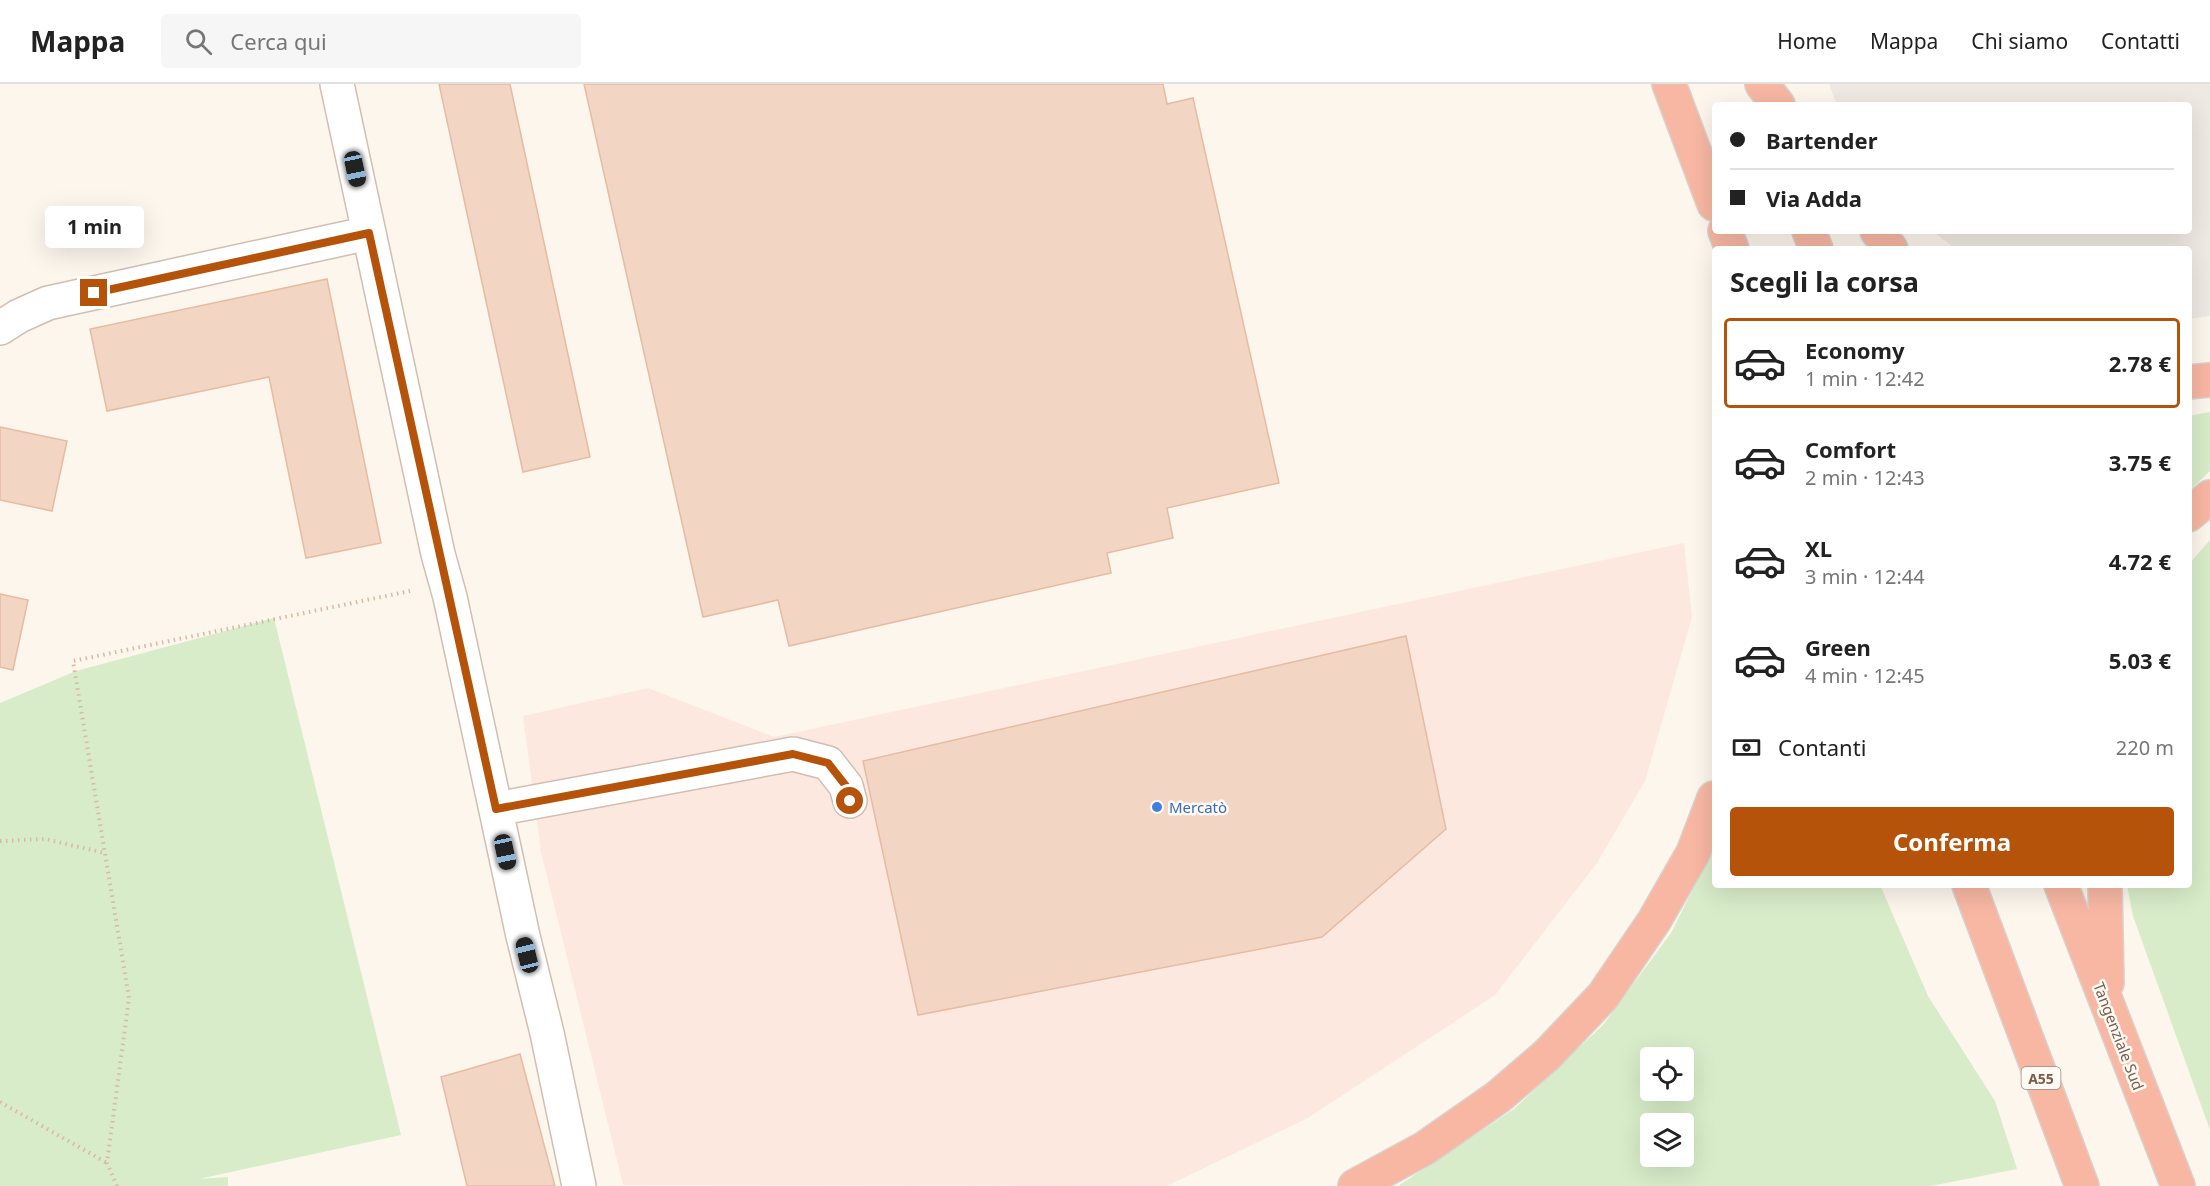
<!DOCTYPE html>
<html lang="it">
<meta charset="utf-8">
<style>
body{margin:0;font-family:"Noto Sans",sans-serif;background:#f6f6f6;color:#222;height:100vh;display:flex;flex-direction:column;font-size:22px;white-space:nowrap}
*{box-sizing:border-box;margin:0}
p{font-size:20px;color:#767676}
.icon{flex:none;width:33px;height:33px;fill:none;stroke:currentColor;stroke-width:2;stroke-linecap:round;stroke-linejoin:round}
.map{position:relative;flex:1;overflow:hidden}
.panel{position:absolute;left:1712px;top:162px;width:480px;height:642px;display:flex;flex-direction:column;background:#fff;border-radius:6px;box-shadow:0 6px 24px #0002}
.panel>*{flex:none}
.guide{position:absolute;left:1712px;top:18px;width:480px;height:132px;border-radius:6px;box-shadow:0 6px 24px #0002;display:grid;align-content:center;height:132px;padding:0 18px;background:#fff}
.controls{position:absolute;left:1640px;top:963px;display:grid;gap:12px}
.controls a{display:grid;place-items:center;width:54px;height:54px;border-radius:6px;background:#fff;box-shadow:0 6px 24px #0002;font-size:30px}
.end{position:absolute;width:27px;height:27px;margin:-14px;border:8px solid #b45309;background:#fff;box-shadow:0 0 0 3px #fff}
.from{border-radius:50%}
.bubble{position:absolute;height:42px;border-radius:6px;background:#fff;box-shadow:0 6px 24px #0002;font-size:20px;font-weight:700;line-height:42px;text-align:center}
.car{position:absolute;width:18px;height:36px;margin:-18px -9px;border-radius:8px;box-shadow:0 0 4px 2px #0007;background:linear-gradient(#222 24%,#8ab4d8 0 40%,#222 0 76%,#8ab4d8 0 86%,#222 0)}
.guide b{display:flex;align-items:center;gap:21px;height:57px;font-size:22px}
.guide b+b{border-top:2px solid #e0e0e0}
.guide i{width:15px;height:15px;background:#222}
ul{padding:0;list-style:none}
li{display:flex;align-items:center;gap:18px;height:90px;margin:0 12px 9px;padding:0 6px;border:3px solid transparent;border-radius:6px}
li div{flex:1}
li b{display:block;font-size:22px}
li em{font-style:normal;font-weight:700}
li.on{border-color:#b45309}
li>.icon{width:54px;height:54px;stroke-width:1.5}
h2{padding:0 18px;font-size:27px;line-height:72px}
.pay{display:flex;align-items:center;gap:15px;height:66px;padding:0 18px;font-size:22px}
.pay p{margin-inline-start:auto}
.primary-button{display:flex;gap:12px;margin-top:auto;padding:12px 18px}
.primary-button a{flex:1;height:69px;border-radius:6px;background:#b45309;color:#fff;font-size:24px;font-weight:700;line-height:69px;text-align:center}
header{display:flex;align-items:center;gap:36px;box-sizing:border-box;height:84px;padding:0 30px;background:#fff;border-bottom:2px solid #e0e0e0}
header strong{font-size:28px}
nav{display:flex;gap:33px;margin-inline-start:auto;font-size:21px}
.search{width:420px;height:54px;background:#f6f6f6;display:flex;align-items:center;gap:15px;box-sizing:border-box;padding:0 21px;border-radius:6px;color:#767676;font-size:22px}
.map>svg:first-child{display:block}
.commercial{fill:#fde8e0}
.industrial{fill:#efe9e4}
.green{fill:#d8ecc9;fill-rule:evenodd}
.building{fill:#f3d5c3;stroke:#e6bba3;stroke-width:1.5}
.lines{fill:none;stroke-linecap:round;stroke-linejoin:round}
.minor-casing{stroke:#d1beb0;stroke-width:36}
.highway-casing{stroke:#dad1cd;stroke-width:36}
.path{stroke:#d9b8a5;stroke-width:4;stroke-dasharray:1.5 4.5;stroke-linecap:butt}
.minor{stroke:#fff;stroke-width:33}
.highway{stroke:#f7b7a3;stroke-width:33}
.route{stroke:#b45309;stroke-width:8}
.shop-dot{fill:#3f7fe0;stroke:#fffaf3;stroke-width:2}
.labels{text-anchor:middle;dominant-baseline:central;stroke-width:5;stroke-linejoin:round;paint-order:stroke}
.shield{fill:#fffaf3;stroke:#a28b7f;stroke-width:1.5}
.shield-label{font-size:14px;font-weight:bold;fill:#7a5c4d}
.shop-label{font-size:15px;fill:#366cbe;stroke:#fffaf3;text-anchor:start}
.street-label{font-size:15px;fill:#7a5c4d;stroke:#fffaf3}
</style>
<header>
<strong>Mappa</strong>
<div class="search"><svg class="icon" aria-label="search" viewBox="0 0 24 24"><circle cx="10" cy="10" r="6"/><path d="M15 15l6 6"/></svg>Cerca qui</div>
<nav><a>Home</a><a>Mappa</a><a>Chi siamo</a><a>Contatti</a></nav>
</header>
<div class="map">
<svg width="2210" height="1102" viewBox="0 0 2210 1102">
<rect width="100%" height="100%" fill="#fdf6ec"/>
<!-- commercial -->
<path class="commercial" d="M 1684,459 L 1692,533 L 1645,697 L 1597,779 L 1495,911 L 1308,1034 L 1167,1102 L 623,1101 L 541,768 L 523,632 L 648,604 L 774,653 Z"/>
<!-- industrial -->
<path class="industrial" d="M 1829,0 L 2210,0 L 2210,232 L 2189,235 L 2188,165 L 1955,165 L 1933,147 L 2188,147 L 2188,21 L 1837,21 Z"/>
<!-- green -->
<path class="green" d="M 2210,328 L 2210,387 L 2189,407 L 2189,332 Z
M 2210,456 L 2210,1046 L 2133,832 L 2127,801 L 2188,801 L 2189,480 Z
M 274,534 L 401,1051 L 199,1095 L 228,1093 L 228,1102 L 0,1102 L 0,619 L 76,587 Z
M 1714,763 L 1714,801 L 1880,801 L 1928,912 L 1995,1017 L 2017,1085 L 1931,1102 L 1398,1102 L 1514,1025 L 1603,941 L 1671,849 ZM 1650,974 L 1683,974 L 1683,1006 L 1650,1006 ZM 1650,1040 L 1683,1040 L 1683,1072 L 1650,1072 Z"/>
<!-- building -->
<path class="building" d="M 439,0 L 510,0 L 590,373 L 523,388 Z
M 584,0 L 1163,0 L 1167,20 L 1193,14 L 1279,399 L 1167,424 L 1173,454 L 1107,469 L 1111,489 L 789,562 L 778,516 L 703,533 Z
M 327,195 L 381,459 L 306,474 L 269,293 L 107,327 L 90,245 Z
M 0,343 L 67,357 L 52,427 L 0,416 Z
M 0,510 L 28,516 L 13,586 L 0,583 Z
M 1406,552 L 1446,745 L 1322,853 L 918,931 L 863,677 Z
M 520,970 L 555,1102 L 467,1102 L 441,993 Z"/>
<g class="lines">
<!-- minor casing -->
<g class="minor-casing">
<path id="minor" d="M 337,0 L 438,470 L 450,513 L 523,852 L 547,949 L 579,1102
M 0,244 L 19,232 L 48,219 L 369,149
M 496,725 L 793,670 L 828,679 L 846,702 L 850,717"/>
</g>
<!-- highway casing -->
<g class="highway-casing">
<path id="highway" d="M 1669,0 L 1714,120
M 1762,0 L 1778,21
M 1725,147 L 1732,165
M 1809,147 L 1816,165
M 1877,147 L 1891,165
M 2188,298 L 2210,296
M 2188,431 L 2210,413
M 1969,801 L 2082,1102
M 2061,801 L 2178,1102
M 2105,801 L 2107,899
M 1355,1102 L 1425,1064 L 1498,1013 L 1547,971 L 1603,912 L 1654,837 L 1693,769 L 1714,714"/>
</g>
<!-- path -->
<path class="path" d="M 0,757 L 45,755 L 105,769
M 0,1018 L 107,1079
M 117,1102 L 107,1079 L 129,914 L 73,577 L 410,507"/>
<!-- minor -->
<use href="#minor" class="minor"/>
<!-- highway -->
<use href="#highway" class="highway"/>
</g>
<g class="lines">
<!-- route -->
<path class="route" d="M 94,209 L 369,149 L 496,725 L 793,670 L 828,679 L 846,702 L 850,717"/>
</g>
<!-- markers -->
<circle class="shop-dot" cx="1157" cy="723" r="6"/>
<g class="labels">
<!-- shield labels -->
<rect class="shield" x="2021.5" y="983" width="39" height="22" rx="4.5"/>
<g class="shield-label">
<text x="2041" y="994">A55</text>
</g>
<!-- shop labels -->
<g class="shop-label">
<text x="1169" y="723">Mercatò</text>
</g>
<!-- street labels -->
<g class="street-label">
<text transform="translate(2119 952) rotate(69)">Tangenziale Sud</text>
</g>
</g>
</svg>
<div class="controls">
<a><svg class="icon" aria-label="locate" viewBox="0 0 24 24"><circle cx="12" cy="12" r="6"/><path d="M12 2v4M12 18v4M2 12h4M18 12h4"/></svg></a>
<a><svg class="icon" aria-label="layers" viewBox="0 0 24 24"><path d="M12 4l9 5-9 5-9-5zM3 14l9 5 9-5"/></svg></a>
</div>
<i class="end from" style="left:850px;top:717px"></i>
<i class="end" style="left:94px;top:209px"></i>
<div class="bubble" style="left:45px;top:122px;width:99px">1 min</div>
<i class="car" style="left:355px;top:85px;rotate:168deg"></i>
<i class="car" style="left:505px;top:768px;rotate:168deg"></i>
<i class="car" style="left:527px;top:871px;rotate:346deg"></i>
<div class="guide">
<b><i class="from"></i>Bartender</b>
<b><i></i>Via Adda</b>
</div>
<section class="panel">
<h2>Scegli la corsa</h2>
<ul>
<li class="on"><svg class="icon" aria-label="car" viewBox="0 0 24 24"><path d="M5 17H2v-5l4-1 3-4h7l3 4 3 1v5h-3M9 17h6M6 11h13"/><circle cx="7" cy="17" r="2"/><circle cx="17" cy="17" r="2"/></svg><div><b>Economy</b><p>1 min · 12:42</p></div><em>2.78 €</em></li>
<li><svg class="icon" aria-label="car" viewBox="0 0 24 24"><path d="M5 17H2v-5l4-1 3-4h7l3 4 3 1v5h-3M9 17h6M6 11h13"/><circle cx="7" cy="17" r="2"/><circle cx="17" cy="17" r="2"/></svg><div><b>Comfort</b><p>2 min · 12:43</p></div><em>3.75 €</em></li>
<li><svg class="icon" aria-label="car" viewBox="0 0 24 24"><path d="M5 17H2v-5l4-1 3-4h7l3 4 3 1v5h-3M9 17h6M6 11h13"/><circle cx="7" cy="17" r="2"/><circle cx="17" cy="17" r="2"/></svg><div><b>XL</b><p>3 min · 12:44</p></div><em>4.72 €</em></li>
<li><svg class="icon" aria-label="car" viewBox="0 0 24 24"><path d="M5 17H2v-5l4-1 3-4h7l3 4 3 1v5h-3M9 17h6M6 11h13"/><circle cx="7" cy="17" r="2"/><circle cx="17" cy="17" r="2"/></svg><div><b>Green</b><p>4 min · 12:45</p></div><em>5.03 €</em></li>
</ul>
<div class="pay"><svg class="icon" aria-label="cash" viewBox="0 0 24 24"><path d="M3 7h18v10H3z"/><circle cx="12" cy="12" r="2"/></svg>Contanti<p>220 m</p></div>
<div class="primary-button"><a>Conferma</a></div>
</section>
</div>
